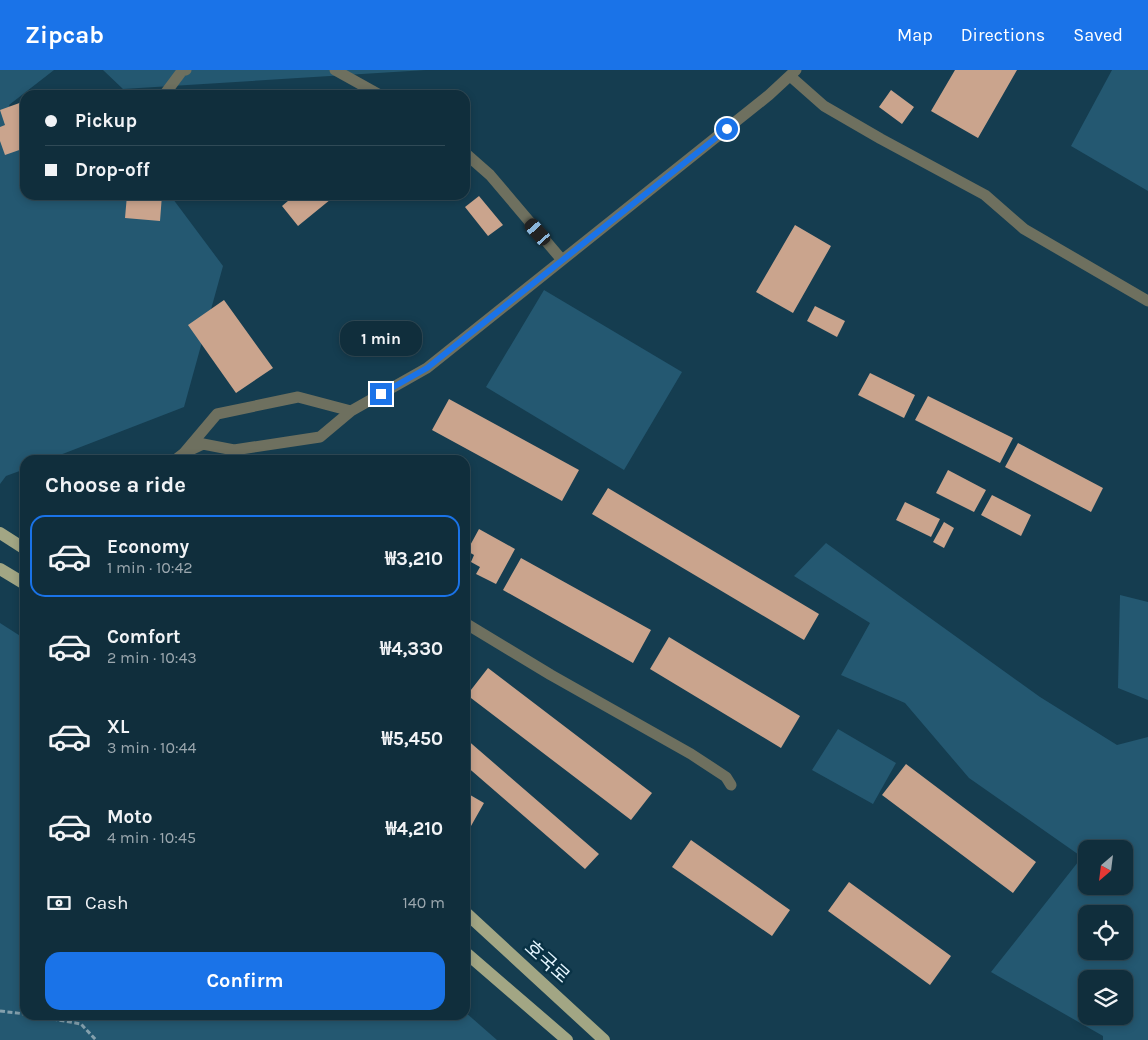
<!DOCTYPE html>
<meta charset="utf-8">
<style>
body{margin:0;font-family:Karla,"Noto Sans KR",sans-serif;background:#193643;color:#f1f3f6;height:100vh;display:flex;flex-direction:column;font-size:19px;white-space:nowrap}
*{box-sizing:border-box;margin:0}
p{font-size:16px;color:#9ca8af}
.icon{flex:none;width:28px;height:28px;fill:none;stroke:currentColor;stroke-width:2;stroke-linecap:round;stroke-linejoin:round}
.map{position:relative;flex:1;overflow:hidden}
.details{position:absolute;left:20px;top:385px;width:450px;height:565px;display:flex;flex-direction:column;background:#102e3c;border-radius:15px;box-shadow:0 2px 8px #0003,0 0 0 1px #304a56}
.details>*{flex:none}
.hud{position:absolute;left:20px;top:20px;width:450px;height:110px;border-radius:15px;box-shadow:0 2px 8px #0003,0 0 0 1px #304a56;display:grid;align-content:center;height:110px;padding:0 25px;background:#102e3c}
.needle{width:32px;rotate:208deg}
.controls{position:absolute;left:1078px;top:770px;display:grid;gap:10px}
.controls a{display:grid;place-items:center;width:55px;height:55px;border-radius:10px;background:#102e3c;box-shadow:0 2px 8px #0003,0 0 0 1px #304a56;font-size:25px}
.end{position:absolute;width:22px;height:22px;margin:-11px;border:6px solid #1a73e8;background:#fff;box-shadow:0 0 0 2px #fff}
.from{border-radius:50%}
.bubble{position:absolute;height:35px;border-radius:15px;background:#102e3c;box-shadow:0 2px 8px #0003,0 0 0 1px #304a56;font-size:16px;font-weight:700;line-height:35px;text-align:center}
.car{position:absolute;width:15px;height:30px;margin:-15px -8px;border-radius:6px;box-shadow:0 0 4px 1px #0007;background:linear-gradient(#222 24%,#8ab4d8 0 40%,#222 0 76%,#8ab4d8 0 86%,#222 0)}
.hud b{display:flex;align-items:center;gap:18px;height:48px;font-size:19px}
.hud b+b{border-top:1px solid #304a56}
.hud i{width:12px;height:12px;background:#f1f3f6}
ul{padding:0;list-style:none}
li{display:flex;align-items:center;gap:15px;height:82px;margin:0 10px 8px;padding:0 15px;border:2px solid transparent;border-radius:15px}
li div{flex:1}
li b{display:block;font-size:19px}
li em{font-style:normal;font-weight:700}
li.active{border-color:#1a73e8}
li>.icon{width:45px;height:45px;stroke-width:1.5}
h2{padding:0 25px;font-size:22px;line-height:60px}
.pay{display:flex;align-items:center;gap:12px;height:55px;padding:0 25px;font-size:19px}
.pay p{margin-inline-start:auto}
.primary-button{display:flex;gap:10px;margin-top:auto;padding:10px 25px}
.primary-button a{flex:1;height:58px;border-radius:15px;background:#1a73e8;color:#fff;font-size:20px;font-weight:700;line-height:58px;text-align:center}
header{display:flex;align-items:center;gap:30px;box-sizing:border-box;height:70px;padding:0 25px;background:#1a73e8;color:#fff}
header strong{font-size:24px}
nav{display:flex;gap:28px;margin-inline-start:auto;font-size:18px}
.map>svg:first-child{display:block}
.green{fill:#245871;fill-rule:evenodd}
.building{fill:#caa48d}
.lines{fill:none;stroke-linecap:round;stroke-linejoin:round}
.path{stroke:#84a0ad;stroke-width:3;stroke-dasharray:5 2.5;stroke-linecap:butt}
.service{stroke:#6e705f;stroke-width:11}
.primary{stroke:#a2a684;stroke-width:12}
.route{stroke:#1a73e8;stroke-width:6}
.labels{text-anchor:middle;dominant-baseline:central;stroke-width:5;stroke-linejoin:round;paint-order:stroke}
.street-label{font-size:19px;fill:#e4f5fe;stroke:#093245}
</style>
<header>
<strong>Zipcab</strong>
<nav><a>Map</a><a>Directions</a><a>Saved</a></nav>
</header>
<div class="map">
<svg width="1148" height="970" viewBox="0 0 1148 970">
<rect width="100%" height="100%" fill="#153d50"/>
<!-- green -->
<path class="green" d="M 0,0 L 54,0 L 9,35 L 25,105 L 25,125 L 170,125 L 223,196 L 184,337 L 47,390 L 25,390 L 25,399 L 6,406 L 0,414 Z
M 103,0 L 426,0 L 123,19 Z
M 1112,0 L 1148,0 L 1148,121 L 1071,76 Z
M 544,220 L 682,302 L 624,400 L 486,317 Z
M 826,473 L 1040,627 L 1117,675 L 1148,667 L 1148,970 L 1103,970 L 1103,966 L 991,902 L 1082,787 L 969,708 L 905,633 L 841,605 L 870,553 L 794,506 ZM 1086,779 L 1124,779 L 1124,816 L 1086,816 ZM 1086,844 L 1124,844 L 1124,881 L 1086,881 ZM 1086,909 L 1124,909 L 1124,946 L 1086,946 Z
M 1120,525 L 1148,532 L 1148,630 L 1118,618 Z
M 0,553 L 25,569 L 25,945 L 465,945 L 465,942 L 497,970 L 0,970 Z
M 838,659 L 896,693 L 873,734 L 812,700 Z"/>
<!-- building -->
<path class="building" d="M 955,0 L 1017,0 L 978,68 L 931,41 Z
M 891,20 L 914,37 L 902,54 L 879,37 Z
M 25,31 L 25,78 L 5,85 L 0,71 L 0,57 L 5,55 L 0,40 Z
M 127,125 L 162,125 L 160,151 L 125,148 Z
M 295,125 L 336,125 L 298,156 L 282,136 Z
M 479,126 L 503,155 L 488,166 L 465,137 Z
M 795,155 L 831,176 L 793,243 L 756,222 Z
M 224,230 L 273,298 L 236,323 L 188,255 Z
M 815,236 L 845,251 L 837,267 L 807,251 Z
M 870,303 L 915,325 L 904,348 L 858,325 Z
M 928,326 L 1013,368 L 1000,393 L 915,350 Z
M 449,329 L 579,400 L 562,431 L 432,360 Z
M 1018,373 L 1103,418 L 1091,442 L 1005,397 Z
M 948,400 L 986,420 L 974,442 L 936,423 Z
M 608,418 L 819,544 L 804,570 L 592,444 Z
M 992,425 L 1031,445 L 1021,466 L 981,445 Z
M 905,432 L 940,449 L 931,467 L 896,450 Z
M 944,452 L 954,458 L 944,478 L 933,472 Z
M 479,459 L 515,479 L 496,514 L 476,504 L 480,497 L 471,492 L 474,485 L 467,481 Z
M 521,488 L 651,560 L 633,593 L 503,520 Z
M 669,567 L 800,646 L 781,678 L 650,599 Z
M 488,598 L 652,723 L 631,750 L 467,625 Z
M 465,668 L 599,784 L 585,799 L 465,695 Z
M 906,694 L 1036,792 L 1013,823 L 882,725 Z
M 465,722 L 484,733 L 471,756 L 465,753 Z
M 691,770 L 790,840 L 772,866 L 672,797 Z
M 849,812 L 951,886 L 930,915 L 828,841 Z"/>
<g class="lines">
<!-- path -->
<path class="path" d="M 0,941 L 25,944
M 30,945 L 81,954 L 96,970"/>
<!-- service -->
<path class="service" d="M 335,0 L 380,25
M 790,6 L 824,36 L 881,69 L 985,125 L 1024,159 L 1148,231
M 164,25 L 182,1 L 186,0
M 465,83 L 490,105 L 562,190
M 351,341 L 427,298 L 769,25 L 796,0
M 175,390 L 184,383 L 217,344 L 298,327 L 351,341 L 320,367 L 234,380 L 203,374 L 184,383
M 465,553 L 551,605 L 691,684 L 726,707 L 731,715"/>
<!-- primary -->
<path class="primary" d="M 0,463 L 25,479
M 0,499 L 25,514
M 465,842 L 604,970
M 465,882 L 567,970"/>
</g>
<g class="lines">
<!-- route -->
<path class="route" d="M 381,324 L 427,298 L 727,59"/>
</g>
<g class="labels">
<!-- street labels -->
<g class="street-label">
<text transform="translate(547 892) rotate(42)">호국로</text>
</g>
</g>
</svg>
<div class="controls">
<a><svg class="needle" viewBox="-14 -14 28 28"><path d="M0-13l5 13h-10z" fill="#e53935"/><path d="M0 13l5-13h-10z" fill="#9ca8af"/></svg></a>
<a><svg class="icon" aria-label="locate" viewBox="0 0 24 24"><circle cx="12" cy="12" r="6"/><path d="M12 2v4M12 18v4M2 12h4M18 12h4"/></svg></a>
<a><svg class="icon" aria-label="layers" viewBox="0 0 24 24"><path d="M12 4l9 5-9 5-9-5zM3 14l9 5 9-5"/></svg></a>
</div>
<i class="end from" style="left:727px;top:59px"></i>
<i class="end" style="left:381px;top:324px"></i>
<div class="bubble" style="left:340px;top:251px;width:82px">1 min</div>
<i class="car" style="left:538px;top:162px;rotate:319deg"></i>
<div class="hud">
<b><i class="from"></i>Pickup</b>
<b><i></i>Drop-off</b>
</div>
<section class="details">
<h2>Choose a ride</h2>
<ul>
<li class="active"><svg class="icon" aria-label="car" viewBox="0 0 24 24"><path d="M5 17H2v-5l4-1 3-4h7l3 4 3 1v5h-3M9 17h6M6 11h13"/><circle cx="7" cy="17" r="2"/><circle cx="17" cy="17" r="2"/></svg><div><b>Economy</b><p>1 min · 10:42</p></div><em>₩3,210</em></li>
<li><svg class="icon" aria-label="car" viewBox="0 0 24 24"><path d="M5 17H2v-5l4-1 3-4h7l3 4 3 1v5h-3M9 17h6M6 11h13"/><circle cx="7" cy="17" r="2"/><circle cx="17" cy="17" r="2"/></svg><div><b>Comfort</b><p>2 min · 10:43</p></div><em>₩4,330</em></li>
<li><svg class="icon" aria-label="car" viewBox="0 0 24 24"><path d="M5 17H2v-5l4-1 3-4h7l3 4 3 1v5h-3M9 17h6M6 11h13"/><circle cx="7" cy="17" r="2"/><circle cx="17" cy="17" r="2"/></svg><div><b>XL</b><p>3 min · 10:44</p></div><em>₩5,450</em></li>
<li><svg class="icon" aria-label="car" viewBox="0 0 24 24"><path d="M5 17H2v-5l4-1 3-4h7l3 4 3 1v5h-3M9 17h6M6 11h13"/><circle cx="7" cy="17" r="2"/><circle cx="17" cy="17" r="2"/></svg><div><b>Moto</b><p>4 min · 10:45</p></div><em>₩4,210</em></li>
</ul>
<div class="pay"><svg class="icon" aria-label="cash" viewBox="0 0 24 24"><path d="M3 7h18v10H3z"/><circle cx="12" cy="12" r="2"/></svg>Cash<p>140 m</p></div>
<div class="primary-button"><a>Confirm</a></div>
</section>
</div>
